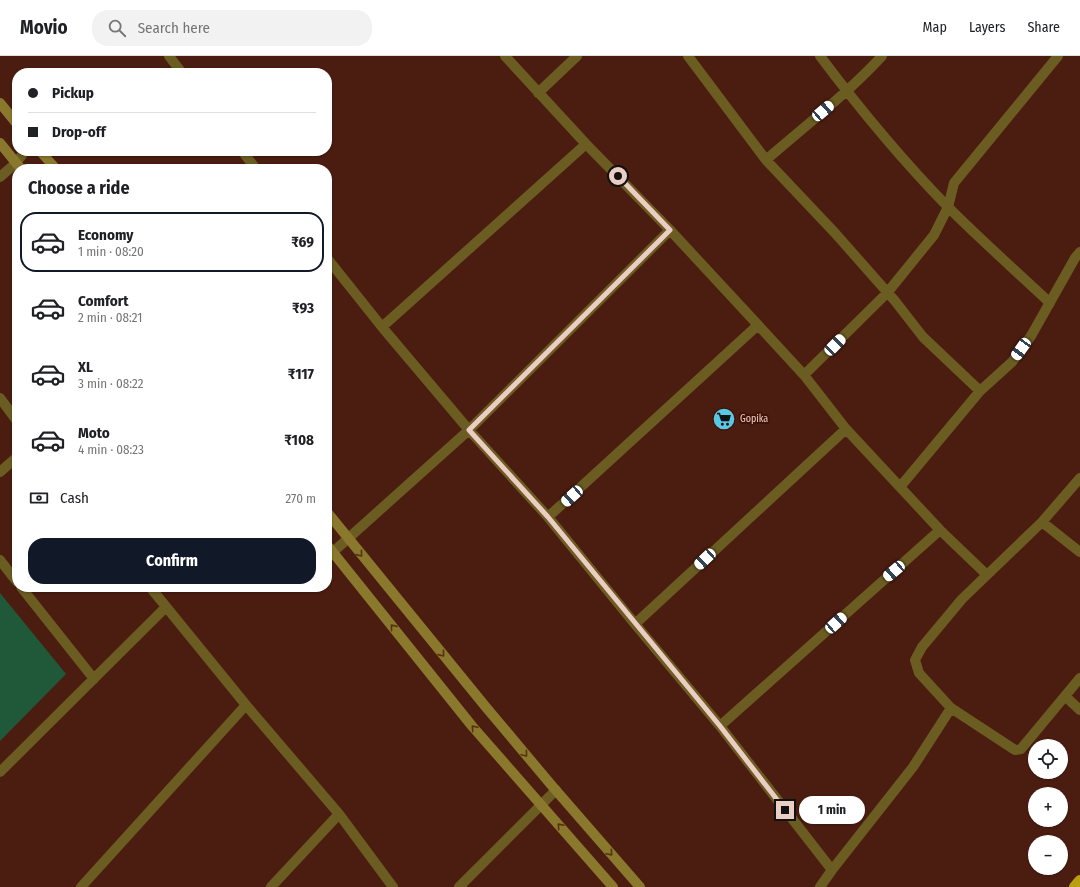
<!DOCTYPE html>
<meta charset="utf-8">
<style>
body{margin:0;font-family:"Fira Sans Condensed",sans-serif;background:#f2f2f2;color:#202124;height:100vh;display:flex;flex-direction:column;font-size:15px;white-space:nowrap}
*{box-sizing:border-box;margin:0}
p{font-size:13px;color:#757577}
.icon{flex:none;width:22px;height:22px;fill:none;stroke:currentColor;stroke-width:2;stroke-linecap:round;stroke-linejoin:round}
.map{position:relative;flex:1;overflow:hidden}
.panel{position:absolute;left:12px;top:108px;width:320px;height:428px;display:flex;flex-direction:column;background:#fff;border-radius:16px;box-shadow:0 1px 3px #0004}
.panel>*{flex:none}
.banner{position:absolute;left:12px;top:12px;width:320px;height:88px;border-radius:16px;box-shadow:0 1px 3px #0004;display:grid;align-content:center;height:88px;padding:0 16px;background:#fff}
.tools{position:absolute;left:1028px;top:683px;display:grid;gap:8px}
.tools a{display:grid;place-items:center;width:40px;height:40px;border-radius:50%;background:#fff;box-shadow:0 1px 3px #0004;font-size:20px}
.end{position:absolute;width:18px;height:18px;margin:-9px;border:5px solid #eccdc4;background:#111;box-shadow:0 0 0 2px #111}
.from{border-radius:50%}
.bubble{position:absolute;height:28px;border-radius:14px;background:#fff;box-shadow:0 1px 3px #0004;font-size:13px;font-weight:700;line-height:28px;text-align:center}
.car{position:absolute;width:12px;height:24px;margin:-12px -6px;border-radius:5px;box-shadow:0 0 3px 1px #0007;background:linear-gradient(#fff 24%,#345 0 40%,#fff 0 76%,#345 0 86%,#fff 0)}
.banner b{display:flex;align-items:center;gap:14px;height:38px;font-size:15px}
.banner b+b{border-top:1px solid #e0e0e0}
.banner i{width:10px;height:10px;background:#202124}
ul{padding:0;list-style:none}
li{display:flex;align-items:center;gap:12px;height:60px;margin:0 8px 6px;padding:0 8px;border:2px solid transparent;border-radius:16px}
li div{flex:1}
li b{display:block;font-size:15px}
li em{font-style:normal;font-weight:700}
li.selected{border-color:#111827}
li>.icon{width:36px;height:36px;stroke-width:1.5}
h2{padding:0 16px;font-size:18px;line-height:48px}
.pay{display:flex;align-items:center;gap:10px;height:44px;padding:0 16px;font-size:15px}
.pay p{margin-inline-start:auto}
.cta{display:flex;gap:8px;margin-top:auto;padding:8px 16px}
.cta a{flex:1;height:46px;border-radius:16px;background:#111827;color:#fff;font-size:16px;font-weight:700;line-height:46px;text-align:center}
header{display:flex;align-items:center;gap:24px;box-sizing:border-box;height:56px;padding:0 20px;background:#fff;border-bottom:1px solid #e0e0e0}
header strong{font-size:19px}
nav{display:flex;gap:22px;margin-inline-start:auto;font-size:14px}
.search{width:280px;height:36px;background:#f2f2f2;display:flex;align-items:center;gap:10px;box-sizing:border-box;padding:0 14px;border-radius:16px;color:#757577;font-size:15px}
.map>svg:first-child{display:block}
.green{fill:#205939}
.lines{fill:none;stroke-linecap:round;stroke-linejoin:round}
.street{stroke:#6b5d22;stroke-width:10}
.secondary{stroke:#8a782d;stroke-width:10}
.highway{stroke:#ba9f0f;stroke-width:12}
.oneway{stroke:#563112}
.route{stroke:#eccdc4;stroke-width:5}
.labels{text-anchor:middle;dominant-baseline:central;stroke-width:4;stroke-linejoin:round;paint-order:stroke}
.poi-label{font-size:10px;fill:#eccdc4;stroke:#401206;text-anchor:start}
</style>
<header>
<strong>Movio</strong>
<div class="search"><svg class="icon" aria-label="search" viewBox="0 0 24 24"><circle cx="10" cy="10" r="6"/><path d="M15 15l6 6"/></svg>Search here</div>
<nav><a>Map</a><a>Layers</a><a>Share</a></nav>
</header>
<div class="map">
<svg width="1080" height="831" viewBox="0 0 1080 831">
<rect width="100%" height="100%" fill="#4b1d10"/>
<!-- green -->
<path class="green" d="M 0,537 L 66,618 L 0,685 Z"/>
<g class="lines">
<!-- street -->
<path class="street" d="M 169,0 L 182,17
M 505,0 L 586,88 L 670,174 L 758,269 L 804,319 L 846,373 L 940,474 L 987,519
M 688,0 L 766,104 L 835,177 L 895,245 L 923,281 L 980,335 L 900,431
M 820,0 C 859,52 902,104 948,151 C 981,184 1016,215 1050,247
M 538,37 L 577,0
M 242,95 L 256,113
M 766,104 C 805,70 847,38 882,0
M 0,121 L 16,107 L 25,95
M 327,202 L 382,271 L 469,374 L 548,461 L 635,568
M 382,271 L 586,88
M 804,319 L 887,237 L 934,179 L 948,151 L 954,127 L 1058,0
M 980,335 L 1012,306 L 1031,280 L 1075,202 L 1080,196
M 0,342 L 17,365
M 846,373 L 635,568 L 720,670 L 940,474
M 0,416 L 17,401
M 1080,422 L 1042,466 L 962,543 L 922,591 L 915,604 L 919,617 L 951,652 L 1015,694 L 1021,693 L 1080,622
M 548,461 L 758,269
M 1042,466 L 1080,496
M 333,496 L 469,374 L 670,174
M 0,504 L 17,526
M 21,531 L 94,623
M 150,531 L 246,649 L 339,758 L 393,831
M 1065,640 L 1080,654
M 720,670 L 832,814 L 820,831
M 0,716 L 166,551
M 832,814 L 913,711 L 951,652
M 81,831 L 246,649
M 271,831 L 339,758
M 459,831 L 556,734"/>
<!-- secondary -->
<path class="secondary" d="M 0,47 L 17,68
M 0,87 L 21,113
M 40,95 L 56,113
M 327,456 L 485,650 L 553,731 L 640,831
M 327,489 L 472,670 L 613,831"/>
<!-- highway -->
<path class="highway" d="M 1075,831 L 1080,825"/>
</g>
<!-- one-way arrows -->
<defs><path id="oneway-chevron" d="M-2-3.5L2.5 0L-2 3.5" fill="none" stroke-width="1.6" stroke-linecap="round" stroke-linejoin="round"/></defs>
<g class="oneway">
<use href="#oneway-chevron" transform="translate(360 498) rotate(51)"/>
<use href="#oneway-chevron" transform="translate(393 571) rotate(-129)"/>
<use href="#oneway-chevron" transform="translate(442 598) rotate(51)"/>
<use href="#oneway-chevron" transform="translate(474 672) rotate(-131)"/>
<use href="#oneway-chevron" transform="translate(525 698) rotate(50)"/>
<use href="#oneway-chevron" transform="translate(560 770) rotate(-131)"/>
<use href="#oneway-chevron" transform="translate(610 797) rotate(49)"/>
</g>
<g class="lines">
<!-- route -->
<path class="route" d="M 618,120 L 670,174 L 469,374 L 548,461 L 720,670 L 785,754"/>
</g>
<!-- icons -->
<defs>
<g id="supermarket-disc" transform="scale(1.15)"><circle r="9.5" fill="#58c9e4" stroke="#401206"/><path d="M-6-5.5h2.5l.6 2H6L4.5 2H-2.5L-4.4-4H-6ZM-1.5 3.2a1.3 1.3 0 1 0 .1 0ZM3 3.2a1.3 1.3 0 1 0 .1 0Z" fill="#111"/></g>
</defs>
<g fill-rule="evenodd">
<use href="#supermarket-disc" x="724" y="363"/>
</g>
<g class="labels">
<!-- poi labels -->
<g class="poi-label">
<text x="740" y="363">Gopika</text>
</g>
</g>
</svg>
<div class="tools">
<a><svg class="icon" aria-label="locate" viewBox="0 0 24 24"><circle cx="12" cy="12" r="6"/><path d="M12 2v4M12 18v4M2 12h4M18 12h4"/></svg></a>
<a>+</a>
<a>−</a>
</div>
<i class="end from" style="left:618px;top:120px"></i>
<i class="end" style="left:785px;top:754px"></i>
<div class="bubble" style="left:799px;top:740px;width:66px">1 min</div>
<i class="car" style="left:823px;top:55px;rotate:49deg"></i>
<i class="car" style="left:835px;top:289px;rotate:45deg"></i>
<i class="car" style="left:1021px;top:293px;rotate:216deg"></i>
<i class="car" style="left:572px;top:440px;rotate:228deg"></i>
<i class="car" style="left:705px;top:503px;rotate:227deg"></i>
<i class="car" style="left:894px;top:515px;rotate:229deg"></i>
<i class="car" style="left:836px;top:567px;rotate:48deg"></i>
<div class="banner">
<b><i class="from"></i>Pickup</b>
<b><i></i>Drop-off</b>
</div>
<section class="panel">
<h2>Choose a ride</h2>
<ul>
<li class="selected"><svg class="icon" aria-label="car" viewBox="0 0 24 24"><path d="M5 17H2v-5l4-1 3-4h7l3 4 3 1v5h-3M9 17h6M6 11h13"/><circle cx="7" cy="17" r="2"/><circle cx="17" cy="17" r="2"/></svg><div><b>Economy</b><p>1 min · 08:20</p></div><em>₹69</em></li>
<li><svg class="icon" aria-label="car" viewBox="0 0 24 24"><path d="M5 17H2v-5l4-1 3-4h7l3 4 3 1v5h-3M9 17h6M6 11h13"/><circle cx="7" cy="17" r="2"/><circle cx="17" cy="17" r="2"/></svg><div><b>Comfort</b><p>2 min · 08:21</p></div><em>₹93</em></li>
<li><svg class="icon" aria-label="car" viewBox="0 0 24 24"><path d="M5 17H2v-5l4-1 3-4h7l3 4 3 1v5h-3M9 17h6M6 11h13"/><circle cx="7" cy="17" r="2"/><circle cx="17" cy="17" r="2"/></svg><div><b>XL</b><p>3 min · 08:22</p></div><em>₹117</em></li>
<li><svg class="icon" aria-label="car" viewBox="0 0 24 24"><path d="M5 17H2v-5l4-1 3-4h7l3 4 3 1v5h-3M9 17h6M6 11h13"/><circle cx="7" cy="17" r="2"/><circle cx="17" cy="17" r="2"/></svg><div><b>Moto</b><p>4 min · 08:23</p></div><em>₹108</em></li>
</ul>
<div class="pay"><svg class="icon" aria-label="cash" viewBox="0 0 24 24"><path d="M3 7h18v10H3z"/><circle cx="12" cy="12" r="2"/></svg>Cash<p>270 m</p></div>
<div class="cta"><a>Confirm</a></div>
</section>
</div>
